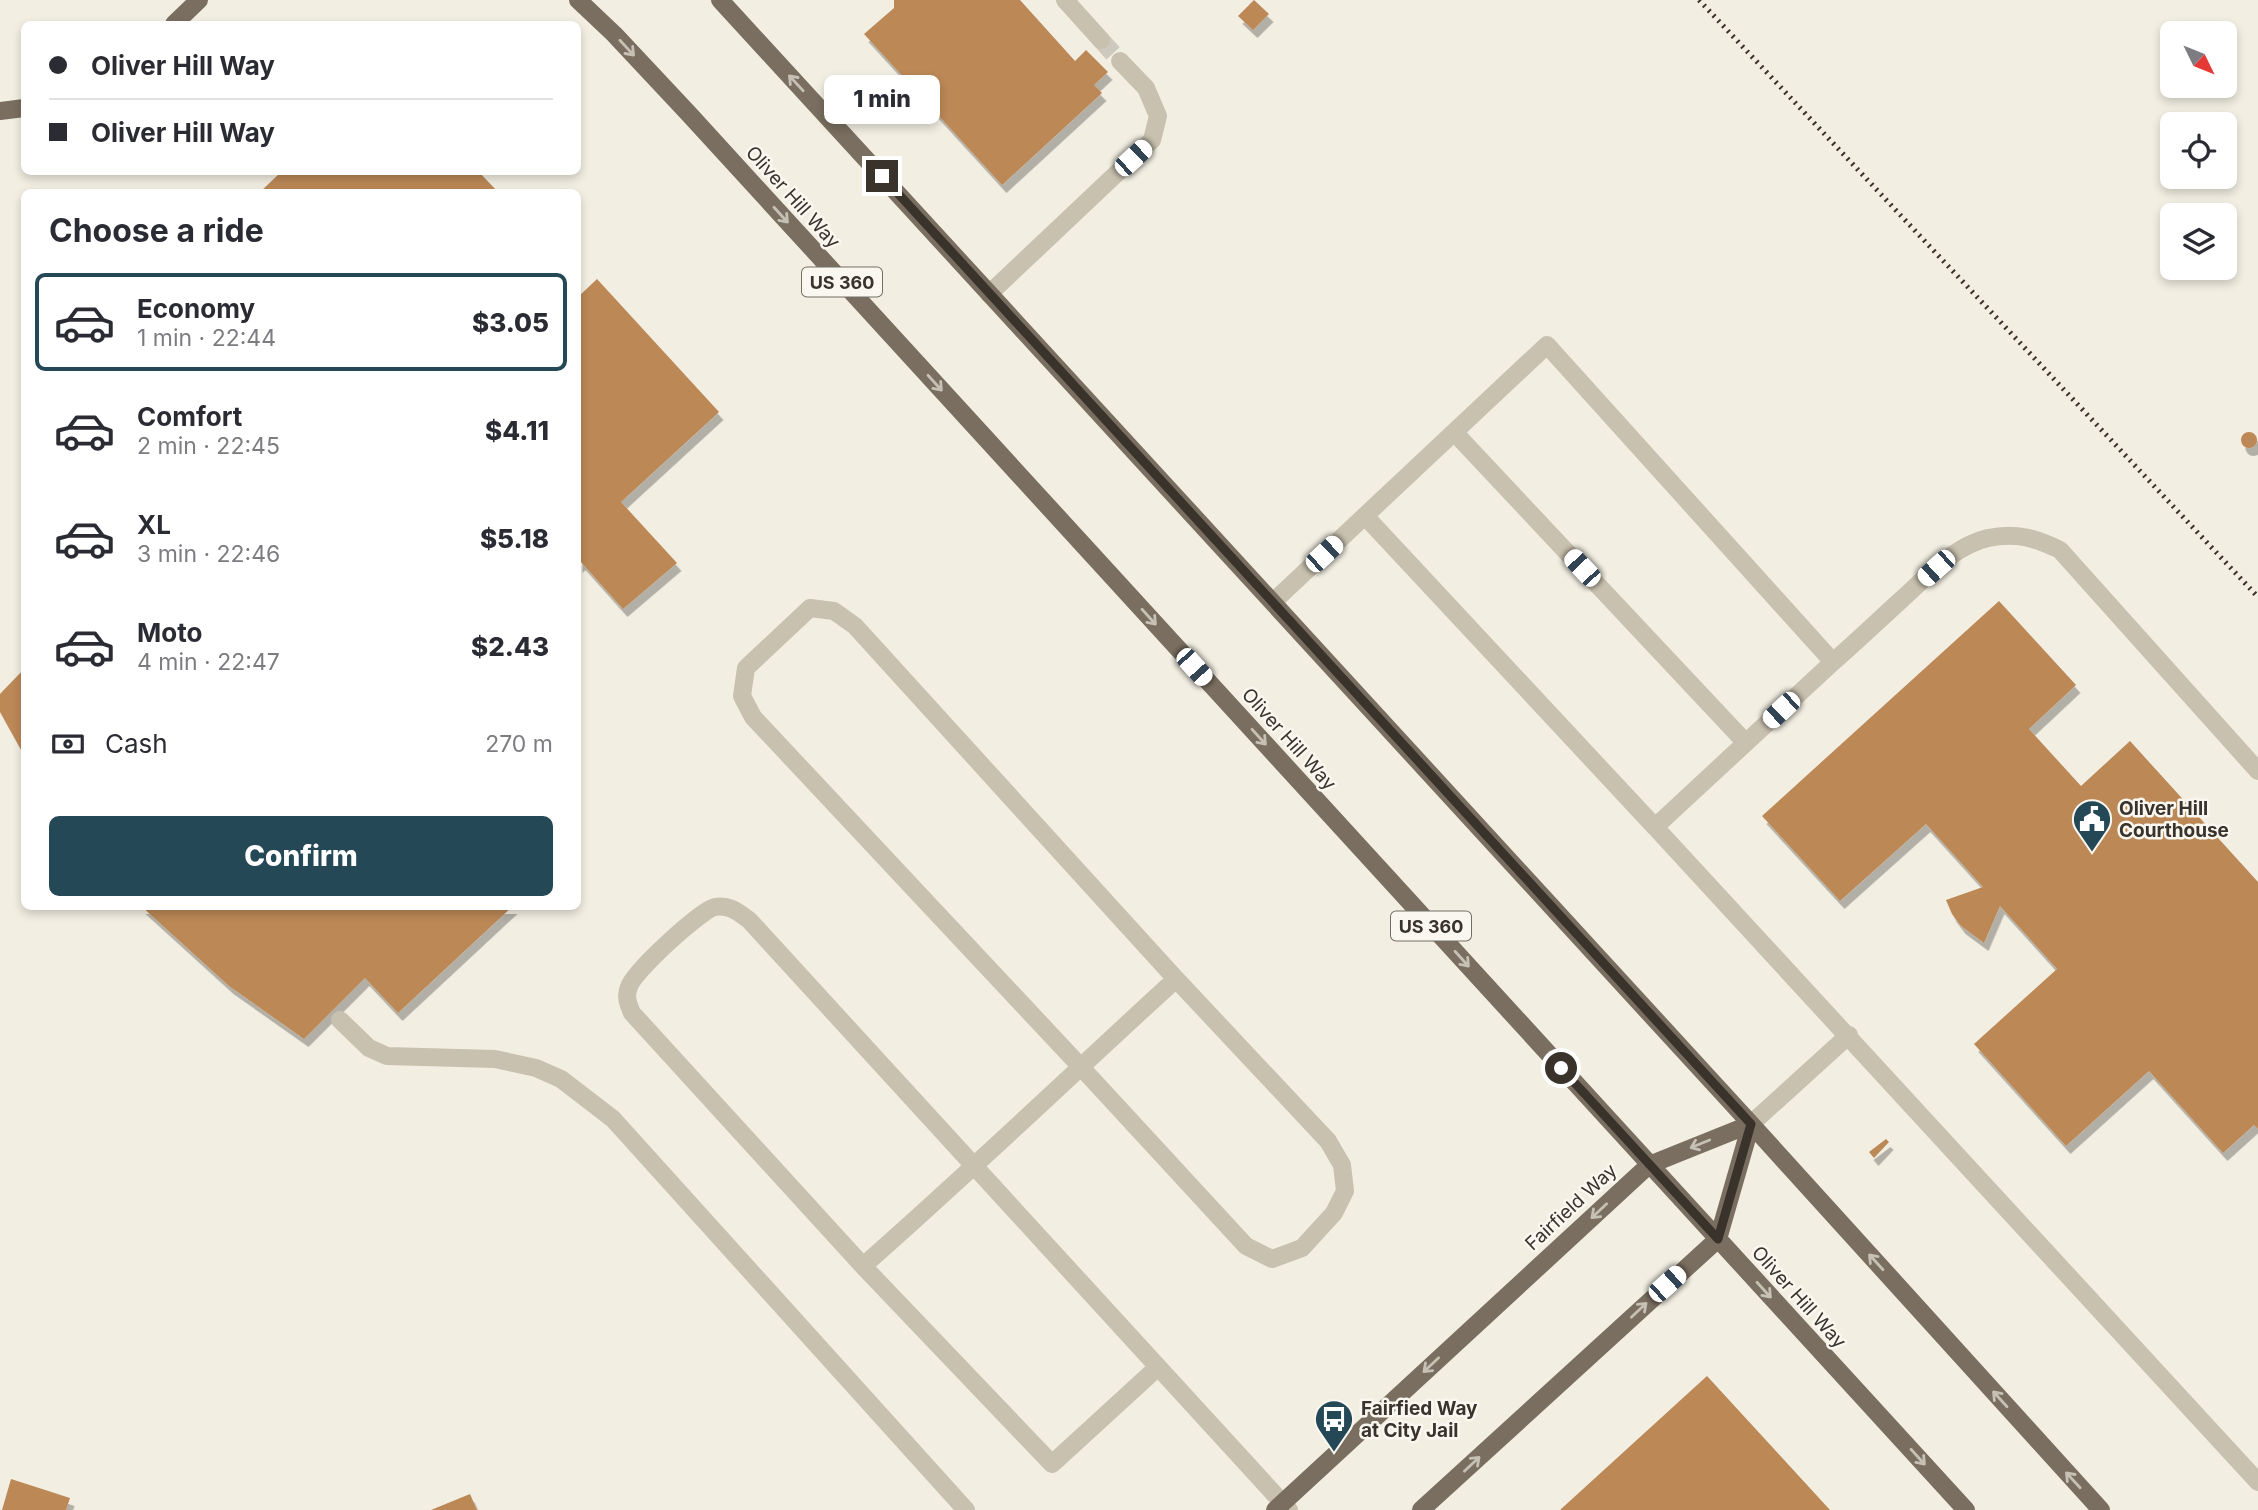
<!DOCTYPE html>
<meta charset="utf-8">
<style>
body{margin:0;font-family:Inter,sans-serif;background:#f2f2f3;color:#2b2b33;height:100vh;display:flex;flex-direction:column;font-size:26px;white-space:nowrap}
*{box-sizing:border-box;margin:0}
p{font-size:23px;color:#7c7c81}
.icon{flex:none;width:38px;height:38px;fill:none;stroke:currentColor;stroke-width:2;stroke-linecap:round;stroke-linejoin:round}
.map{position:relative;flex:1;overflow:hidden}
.side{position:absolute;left:21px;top:189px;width:560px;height:721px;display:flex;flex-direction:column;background:#fff;border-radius:10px;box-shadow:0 4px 10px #0003}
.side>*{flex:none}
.top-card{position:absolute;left:21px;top:21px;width:560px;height:154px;border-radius:10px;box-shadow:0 4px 10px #0003;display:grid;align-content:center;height:154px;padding:0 28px;background:#fff}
.needle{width:46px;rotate:133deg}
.fabs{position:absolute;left:2160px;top:21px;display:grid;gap:14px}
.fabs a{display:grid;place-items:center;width:77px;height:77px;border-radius:10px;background:#fff;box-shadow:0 4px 10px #0003;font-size:35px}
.end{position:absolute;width:32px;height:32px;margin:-16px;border:9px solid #39332c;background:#fff;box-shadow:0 0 0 4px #fff}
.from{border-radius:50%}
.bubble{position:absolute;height:49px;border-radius:10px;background:#fff;box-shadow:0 4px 10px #0003;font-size:23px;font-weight:800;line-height:49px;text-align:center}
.car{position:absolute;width:21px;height:42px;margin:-21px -10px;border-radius:9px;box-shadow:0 0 5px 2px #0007;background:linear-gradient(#fff 24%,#345 0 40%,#fff 0 76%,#345 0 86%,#fff 0)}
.top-card b{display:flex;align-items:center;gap:24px;height:66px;font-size:26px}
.top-card b+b{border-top:2px solid #e1e1e2}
.top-card i{width:18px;height:18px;background:#2b2b33}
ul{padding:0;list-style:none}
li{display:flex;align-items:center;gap:21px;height:98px;margin:0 14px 10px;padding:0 14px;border:4px solid transparent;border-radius:10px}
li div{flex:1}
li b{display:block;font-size:26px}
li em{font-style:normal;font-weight:800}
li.on{border-color:#254857}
li>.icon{width:63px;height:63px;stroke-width:1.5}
h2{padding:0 28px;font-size:32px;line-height:84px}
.pay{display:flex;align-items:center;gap:18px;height:77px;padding:0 28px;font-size:26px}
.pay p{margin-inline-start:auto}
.cta{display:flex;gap:14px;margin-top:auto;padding:14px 28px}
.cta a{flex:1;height:80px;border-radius:10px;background:#254857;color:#fff;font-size:28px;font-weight:800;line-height:80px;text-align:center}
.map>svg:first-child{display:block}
.building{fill:#bb8857;filter:url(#shadow)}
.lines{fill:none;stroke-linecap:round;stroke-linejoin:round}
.minor-tunnel{stroke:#cdc9be;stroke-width:18;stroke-dasharray:18 9;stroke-linecap:butt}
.minor{stroke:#c9c1af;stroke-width:18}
.major{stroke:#796e5f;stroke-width:18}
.rail{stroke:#39332c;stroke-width:5;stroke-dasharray:2 5;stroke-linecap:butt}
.oneway{stroke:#c6c0b5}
.route{stroke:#39332c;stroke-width:9}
.labels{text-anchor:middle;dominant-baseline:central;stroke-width:5;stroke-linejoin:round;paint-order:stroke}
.shield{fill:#f9f7ef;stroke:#736e66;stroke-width:2}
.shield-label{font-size:18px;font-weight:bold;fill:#39332c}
.street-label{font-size:19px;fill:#39332c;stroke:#f9f7ef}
.poi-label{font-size:19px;font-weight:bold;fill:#39332c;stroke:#f9f7ef;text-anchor:start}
</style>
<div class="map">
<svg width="2258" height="1510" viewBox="0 0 2258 1510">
<defs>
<filter id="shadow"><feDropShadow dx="4.5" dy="8" stdDeviation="0" flood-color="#0004"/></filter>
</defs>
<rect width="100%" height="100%" fill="#f2eee2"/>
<!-- building -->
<path class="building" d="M 894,0 L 1020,0 L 1075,61 L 1086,50 L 1108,72 L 1094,85 L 1102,93 L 1002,185 L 864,34 L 894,8 Z
M 1254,0 L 1269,14 L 1253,30 L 1238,16 Z
M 281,172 L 479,172 L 498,192 L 260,192 Z
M 597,279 L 719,412 L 621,502 L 677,563 L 623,609 L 581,562 L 578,565 L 578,297 Z
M2241 440a8 8 0 1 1 16 0a8 8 0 1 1-16 0Z
M 1999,601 L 2076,685 L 2029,729 L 2081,786 L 2130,741 L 2258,882 L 2258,1129 L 2254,1125 L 2223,1153 L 2149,1071 L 2066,1146 L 1974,1044 L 2057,969 L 2000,906 L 1984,943 L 1961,926 L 1952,914 L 1946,900 L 1983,887 L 1926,824 L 1840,901 L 1762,816 Z
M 24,669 L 24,755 L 0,712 L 0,694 Z
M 141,906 L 513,906 L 398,1013 L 365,978 L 304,1039 L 229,986 Z
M 1886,1139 L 1889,1142 L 1874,1158 L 1869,1152 Z
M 1707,1376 L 1830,1510 L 1560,1510 Z
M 11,1479 L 70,1498 L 66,1510 L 2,1510 Z
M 470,1494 L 477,1510 L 431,1510 Z"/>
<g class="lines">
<!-- minor-tunnel -->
<path class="minor-tunnel" d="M 1101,40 L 1120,61"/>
<!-- minor -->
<path class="minor" d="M 1065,0 L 1101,40
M 989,294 L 1152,140 L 1158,116 L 1146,88 L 1120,61
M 1454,432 L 1746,743
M 1365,516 L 1655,827
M 1273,602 L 1547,345 L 1833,662 C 1856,642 1878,621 1901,600 C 1926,578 1953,546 1988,538 C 2016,532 2035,538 2060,550 L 2258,771
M 1833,662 L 1655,827 L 2258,1482
M 340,1020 L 369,1048 L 387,1056 L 495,1059 L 536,1068 L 561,1079 L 613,1119 L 966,1510
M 1751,1124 L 1849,1035
M 863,1266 C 970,1172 1072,1074 1176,979 L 1328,1141 L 1342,1165 L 1345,1191 L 1334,1213 L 1302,1248 L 1272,1259 L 1246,1246 L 1080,1066 L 753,717 L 742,696 L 746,668 L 810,608 L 834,611 L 855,626 L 1176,979
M 1158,1367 L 1052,1464 L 863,1266 L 632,1013 C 628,1004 625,996 629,987 C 633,972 701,910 715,907 C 729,904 739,913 749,920 L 1289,1510"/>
<!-- major -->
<path class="major" d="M 578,0 L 614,34 L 689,114 L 1966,1510
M 720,0 L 1751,1124 L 2101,1510
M 174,24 L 199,0
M 0,111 L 24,108
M 1275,1510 L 1649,1165 L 1751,1124
M 1421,1510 L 1718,1239 L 1751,1124"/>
<!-- rail -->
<path class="rail" d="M 1699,0 L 2258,597"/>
</g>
<!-- one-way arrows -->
<defs><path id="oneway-shaft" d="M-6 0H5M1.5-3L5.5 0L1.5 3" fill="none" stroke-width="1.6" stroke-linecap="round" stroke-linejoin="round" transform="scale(1.75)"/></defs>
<g class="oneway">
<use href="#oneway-shaft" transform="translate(627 48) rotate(47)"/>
<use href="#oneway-shaft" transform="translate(796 83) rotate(-133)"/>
<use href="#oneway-shaft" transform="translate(781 215) rotate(48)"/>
<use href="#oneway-shaft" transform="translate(935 383) rotate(48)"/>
<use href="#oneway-shaft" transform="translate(1149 617) rotate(48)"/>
<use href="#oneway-shaft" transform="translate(1259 737) rotate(48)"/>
<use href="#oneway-shaft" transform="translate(1462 959) rotate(48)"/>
<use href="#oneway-shaft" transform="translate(1700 1144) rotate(158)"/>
<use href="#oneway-shaft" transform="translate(1599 1211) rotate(137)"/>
<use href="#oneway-shaft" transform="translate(1876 1262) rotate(-132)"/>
<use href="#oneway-shaft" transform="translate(1764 1290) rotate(48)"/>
<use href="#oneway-shaft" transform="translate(1639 1310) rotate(-43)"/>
<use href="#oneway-shaft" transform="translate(1431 1365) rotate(137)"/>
<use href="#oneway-shaft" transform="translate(2000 1399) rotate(-132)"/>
<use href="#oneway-shaft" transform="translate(1918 1457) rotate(48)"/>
<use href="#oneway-shaft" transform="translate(1472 1464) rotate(-43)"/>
<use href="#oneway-shaft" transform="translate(2073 1480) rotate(-133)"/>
</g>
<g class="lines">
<!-- route -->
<path class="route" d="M 882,176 L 1751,1124 L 1718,1239 L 1561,1068"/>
</g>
<!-- icons -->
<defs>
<g id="civic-pin" transform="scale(2.0125)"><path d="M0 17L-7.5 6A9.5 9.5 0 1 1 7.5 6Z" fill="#254857" stroke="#f9f7ef"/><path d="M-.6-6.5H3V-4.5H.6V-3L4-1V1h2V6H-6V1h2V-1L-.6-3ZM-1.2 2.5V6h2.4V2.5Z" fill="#fff"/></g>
<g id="bus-pin" transform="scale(2.0125)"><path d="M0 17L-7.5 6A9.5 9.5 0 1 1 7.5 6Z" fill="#254857" stroke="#f9f7ef"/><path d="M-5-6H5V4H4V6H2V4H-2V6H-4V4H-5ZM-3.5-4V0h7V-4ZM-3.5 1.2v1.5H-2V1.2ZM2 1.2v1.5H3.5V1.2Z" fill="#fff"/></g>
</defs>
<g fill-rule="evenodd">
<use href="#civic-pin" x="2092" y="819"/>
<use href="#bus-pin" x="1334" y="1419"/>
</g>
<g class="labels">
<!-- shield labels -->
<g class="shield">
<rect x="802" y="267.5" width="80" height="29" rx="5"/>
<rect x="1391" y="911.5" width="80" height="29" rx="5"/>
</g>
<g class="shield-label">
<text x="842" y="282">US 360</text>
<text x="1431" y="926">US 360</text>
</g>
<!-- street labels -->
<g class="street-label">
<text transform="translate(793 197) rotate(48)">Oliver Hill Way</text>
<text transform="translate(1289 739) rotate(48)">Oliver Hill Way</text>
<text transform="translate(1571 1207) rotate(-43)">Fairfield Way</text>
<text transform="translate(1799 1297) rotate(48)">Oliver Hill Way</text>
</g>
<!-- poi labels -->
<g class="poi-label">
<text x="2119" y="808">Oliver Hill<tspan x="2119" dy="22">Courthouse</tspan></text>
<text x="1361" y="1408">Fairfied Way<tspan x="1361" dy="22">at City Jail</tspan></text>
</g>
</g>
</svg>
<div class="fabs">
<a><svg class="needle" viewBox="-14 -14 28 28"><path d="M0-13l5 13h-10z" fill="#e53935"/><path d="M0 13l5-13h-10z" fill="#7c7c81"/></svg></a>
<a><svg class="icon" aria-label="locate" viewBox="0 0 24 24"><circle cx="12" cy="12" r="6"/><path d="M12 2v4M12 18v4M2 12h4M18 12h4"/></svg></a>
<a><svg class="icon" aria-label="layers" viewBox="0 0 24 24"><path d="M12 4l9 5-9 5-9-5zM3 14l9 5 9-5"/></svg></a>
</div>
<i class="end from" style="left:1561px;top:1068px"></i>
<i class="end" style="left:882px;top:176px"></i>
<div class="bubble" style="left:824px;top:75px;width:116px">1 min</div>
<i class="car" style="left:1133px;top:158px;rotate:47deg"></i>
<i class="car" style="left:1324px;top:554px;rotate:47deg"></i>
<i class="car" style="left:1582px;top:568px;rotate:317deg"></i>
<i class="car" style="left:1936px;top:568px;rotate:228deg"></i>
<i class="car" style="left:1194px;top:667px;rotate:138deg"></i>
<i class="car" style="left:1781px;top:710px;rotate:227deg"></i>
<i class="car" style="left:1667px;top:1284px;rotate:48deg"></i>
<div class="top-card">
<b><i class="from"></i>Oliver Hill Way</b>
<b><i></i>Oliver Hill Way</b>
</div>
<section class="side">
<h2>Choose a ride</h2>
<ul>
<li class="on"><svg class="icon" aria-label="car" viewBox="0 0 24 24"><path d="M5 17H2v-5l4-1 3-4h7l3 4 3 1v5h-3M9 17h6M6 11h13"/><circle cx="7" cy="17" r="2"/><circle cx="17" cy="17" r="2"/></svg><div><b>Economy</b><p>1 min · 22:44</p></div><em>$3.05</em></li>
<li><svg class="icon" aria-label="car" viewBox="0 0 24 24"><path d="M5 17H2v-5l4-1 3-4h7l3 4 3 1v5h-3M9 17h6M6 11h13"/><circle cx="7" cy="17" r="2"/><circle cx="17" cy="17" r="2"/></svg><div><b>Comfort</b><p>2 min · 22:45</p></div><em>$4.11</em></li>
<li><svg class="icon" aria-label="car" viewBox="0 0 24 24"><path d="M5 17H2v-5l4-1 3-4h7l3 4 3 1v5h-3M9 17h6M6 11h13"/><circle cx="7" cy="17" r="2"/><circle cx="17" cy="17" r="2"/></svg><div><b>XL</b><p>3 min · 22:46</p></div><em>$5.18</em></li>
<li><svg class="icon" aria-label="car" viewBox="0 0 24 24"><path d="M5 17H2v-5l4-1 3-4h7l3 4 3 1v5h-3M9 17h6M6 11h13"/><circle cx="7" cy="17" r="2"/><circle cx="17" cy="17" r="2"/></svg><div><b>Moto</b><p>4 min · 22:47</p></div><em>$2.43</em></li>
</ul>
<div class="pay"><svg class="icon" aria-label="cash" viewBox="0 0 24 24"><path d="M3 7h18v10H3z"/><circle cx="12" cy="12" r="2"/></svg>Cash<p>270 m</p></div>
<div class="cta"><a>Confirm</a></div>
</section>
</div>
